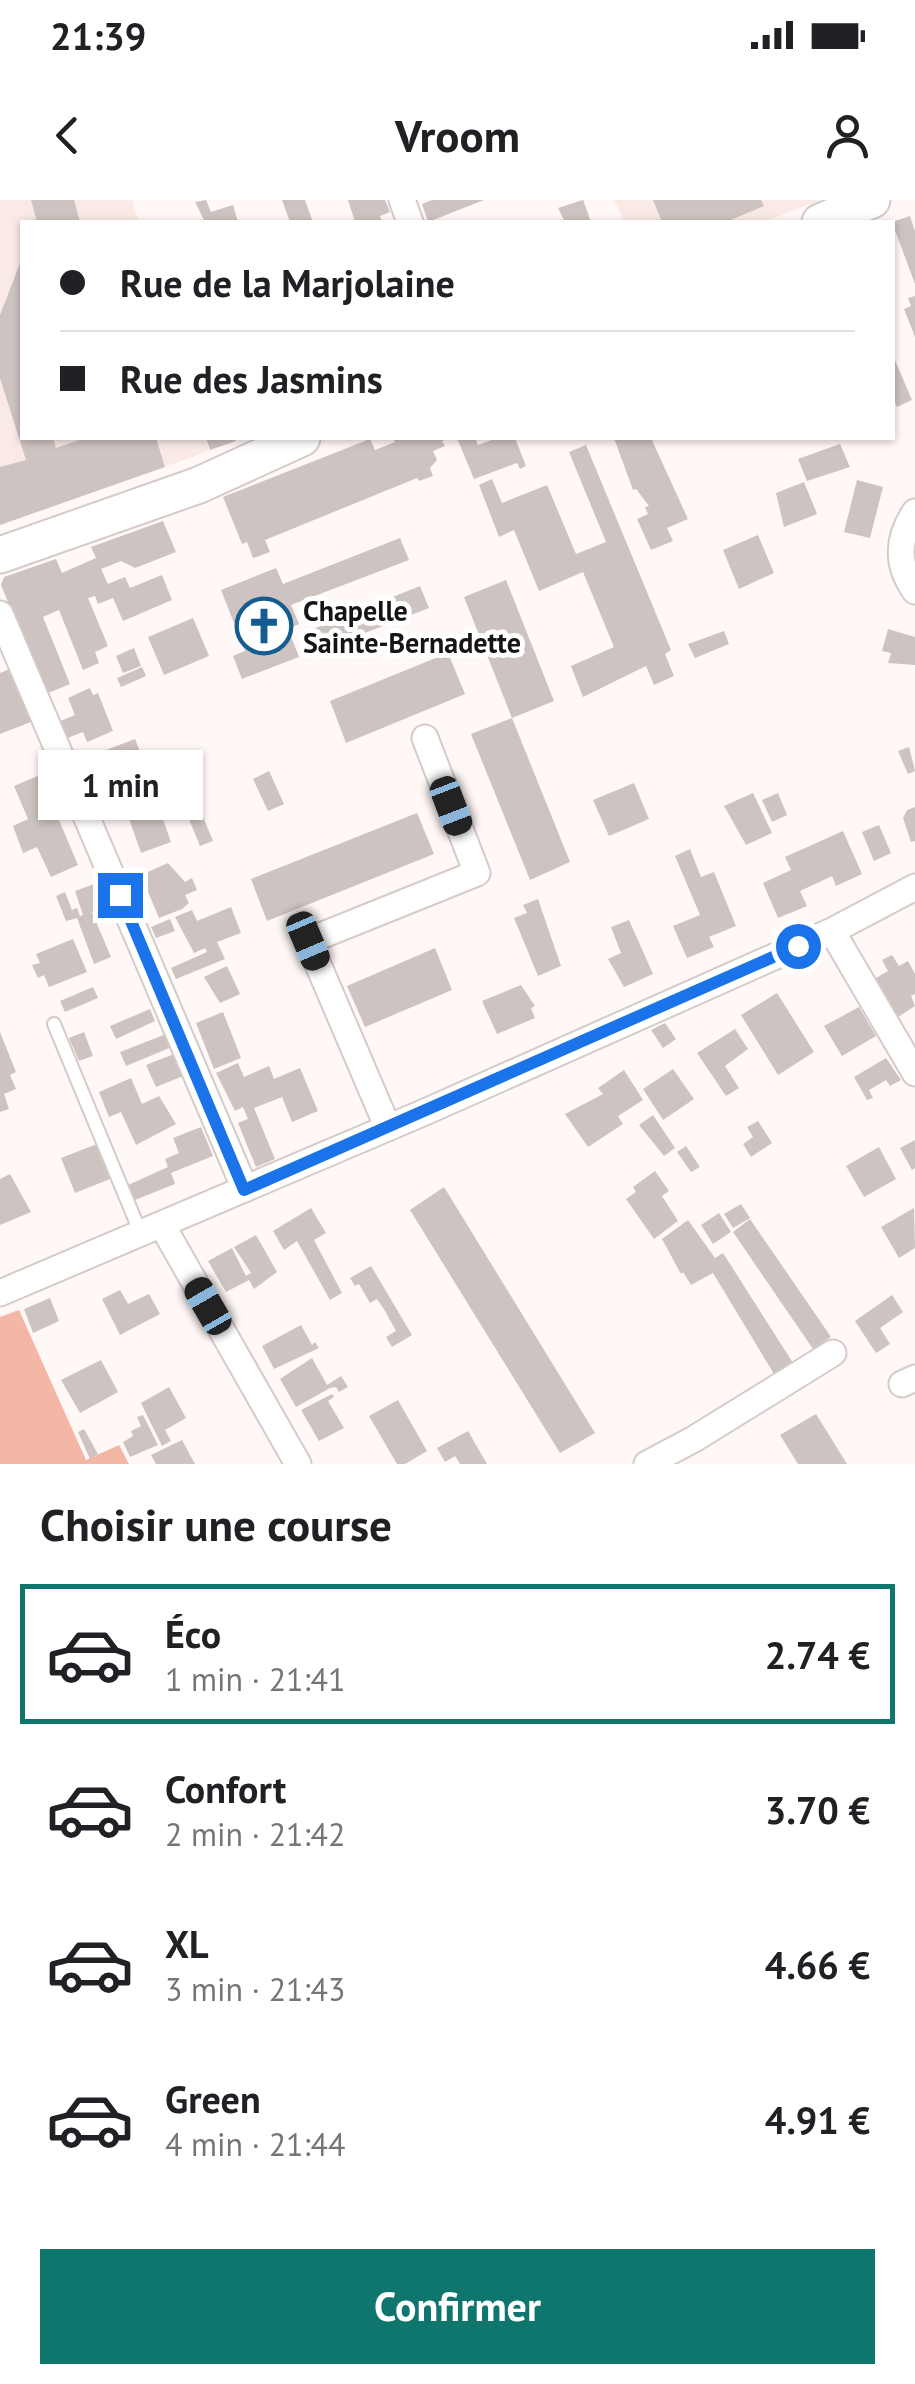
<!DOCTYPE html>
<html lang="fr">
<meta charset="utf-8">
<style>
body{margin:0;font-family:"PT Sans",sans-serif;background:#f6f6f6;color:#202124;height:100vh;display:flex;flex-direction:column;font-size:38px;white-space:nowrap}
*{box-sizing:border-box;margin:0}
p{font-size:32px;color:#757577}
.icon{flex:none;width:55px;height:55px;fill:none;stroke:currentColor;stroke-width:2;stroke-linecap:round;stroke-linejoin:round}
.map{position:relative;height:1264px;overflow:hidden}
.panel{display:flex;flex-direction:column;background:#fff;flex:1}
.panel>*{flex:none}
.top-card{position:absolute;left:20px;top:20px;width:875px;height:220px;border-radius:0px;box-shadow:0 2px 8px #0004;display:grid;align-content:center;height:220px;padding:0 40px;background:#fff}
.end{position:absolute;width:45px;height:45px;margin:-22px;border:12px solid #1a73e8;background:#fff;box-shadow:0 0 0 5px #fff}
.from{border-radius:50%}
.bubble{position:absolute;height:70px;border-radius:0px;background:#fff;box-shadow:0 2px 8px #0004;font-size:32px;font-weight:700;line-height:70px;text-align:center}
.car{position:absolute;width:30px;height:60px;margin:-30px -15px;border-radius:12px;box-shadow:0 0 8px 2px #0007;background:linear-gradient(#222 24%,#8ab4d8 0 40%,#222 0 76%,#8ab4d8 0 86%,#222 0)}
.top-card b{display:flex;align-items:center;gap:35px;height:95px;font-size:38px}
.top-card b+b{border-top:2px solid #e0e0e0}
.top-card i{width:25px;height:25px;background:#202124}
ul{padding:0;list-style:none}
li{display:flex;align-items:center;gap:30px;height:140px;margin:0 20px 15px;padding:0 20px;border:5px solid transparent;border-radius:0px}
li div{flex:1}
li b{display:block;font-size:38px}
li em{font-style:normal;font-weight:700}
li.selected{border-color:#0f766e}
li>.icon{width:90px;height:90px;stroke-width:1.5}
h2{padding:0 40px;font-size:45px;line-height:120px}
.cta{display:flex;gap:20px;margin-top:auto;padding:20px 40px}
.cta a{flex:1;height:115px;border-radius:0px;background:#0f766e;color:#fff;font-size:40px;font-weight:700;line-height:115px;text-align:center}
.status{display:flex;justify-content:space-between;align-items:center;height:70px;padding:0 50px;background:#fff;direction:ltr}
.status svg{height:28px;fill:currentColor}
header{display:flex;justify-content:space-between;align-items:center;height:130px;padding:0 40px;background:#fff;font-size:45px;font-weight:700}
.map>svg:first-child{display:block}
.built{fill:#f9eae6}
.green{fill:#f4b6a5}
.building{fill:#cdc3c0}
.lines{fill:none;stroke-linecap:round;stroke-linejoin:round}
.service-casing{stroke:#d5cbc8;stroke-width:16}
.minor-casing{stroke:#d5cbc8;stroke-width:29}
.secondary-casing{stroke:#d5cbc8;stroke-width:39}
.service{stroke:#fff;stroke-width:12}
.minor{stroke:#fff;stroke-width:25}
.secondary{stroke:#fff;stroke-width:35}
.route{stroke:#1a73e8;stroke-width:12}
.labels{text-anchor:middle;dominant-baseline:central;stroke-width:10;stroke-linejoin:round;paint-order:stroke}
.poi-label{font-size:28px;font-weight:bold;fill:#171413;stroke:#fff;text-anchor:start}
</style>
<div class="status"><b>21:39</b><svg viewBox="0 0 49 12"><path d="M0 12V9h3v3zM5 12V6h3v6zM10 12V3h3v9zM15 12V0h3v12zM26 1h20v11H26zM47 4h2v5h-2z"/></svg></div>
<header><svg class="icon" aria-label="back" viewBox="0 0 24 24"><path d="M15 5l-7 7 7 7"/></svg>Vroom<svg class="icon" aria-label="person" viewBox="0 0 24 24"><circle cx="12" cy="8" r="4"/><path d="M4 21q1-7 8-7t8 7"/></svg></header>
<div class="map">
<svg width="915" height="1264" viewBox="0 0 915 1264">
<rect width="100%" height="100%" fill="#fff8f6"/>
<!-- built -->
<path class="built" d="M 0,0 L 132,0 L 139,22 L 22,22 L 22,238 L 206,238 L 209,251 L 0,325 Z
M 614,0 L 820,0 L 764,22 L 625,22 Z"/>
<!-- green -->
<path class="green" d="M 19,1110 L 86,1260 L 119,1245 L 129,1264 L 0,1264 L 0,1117 Z"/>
<!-- building -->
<path class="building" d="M 31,0 L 74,0 L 80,22 L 37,22 Z
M 206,0 L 211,12 L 233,5 L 238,22 L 205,22 L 195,2 Z
M 282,0 L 305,0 L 313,22 L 290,22 Z
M 348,0 L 385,0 L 390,12 L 380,16 L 382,22 L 355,22 Z
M 432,0 L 484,0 L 428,22 L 422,4 Z
M 583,0 L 591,22 L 565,22 L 558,8 Z
M 653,0 L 761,0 L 764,6 L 726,22 L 662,22 Z
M 910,16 L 915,31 L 915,84 L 892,22 Z
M 22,58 L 22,238 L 53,238 L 56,248 L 85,238 L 156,238 L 165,267 L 0,325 L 0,267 L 26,260 L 0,178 L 0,115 Z
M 915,96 L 915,137 L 904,109 L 911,106 L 908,98 Z
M 892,153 L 912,200 L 897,207 L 892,196 Z
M 206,238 L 234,238 L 236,241 L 210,250 Z
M 393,238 L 449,238 L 442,241 L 445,246 L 433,251 L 437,260 L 430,268 L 433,276 L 419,281 L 417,278 L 265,340 L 270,352 L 253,358 L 247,342 L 242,344 L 223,297 L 370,239 L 375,250 L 395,242 Z
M 457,238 L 475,238 L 478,245 L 497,238 L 515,238 L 526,266 L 520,269 L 517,263 L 474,279 Z
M 614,238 L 651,238 L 688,319 L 667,328 L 673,341 L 651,350 L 637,319 L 648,314 L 645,307 L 649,306 L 636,289 L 633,290 Z
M 840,244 L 850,267 L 807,281 L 798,259 Z
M 586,245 L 671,450 L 665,454 L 674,476 L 654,485 L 646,466 L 583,497 L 571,466 L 614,447 L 583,372 L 539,391 L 514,330 L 499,337 L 479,285 L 492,279 L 502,303 L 547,285 L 576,354 L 606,342 L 569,252 Z
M 857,280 L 883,287 L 870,338 L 844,332 Z
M 804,282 L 817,314 L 784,327 L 776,293 Z
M 163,321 L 176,352 L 135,368 L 121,361 L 101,369 L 108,384 L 125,377 L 130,388 L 162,375 L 172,400 L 123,421 L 113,398 L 98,404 L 95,396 L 88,398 L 108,446 L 95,452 L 99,463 L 83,470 L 59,410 L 43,417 L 70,484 L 46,494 L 1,385 L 4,377 L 56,359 L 62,373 L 96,358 L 91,347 Z
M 758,335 L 774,373 L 739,389 L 723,350 Z
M 400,338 L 409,360 L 291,405 L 299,424 L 288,429 L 299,457 L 242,479 L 233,456 L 245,451 L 221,390 L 276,368 L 283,384 Z
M 506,380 L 554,501 L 512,518 L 464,397 Z
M 420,386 L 429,408 L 311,454 L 303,433 Z
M 193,418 L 209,456 L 164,475 L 148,437 Z
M 888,429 L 915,437 L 915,465 L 888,463 L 891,453 L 882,451 Z
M 724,431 L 729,444 L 695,458 L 688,444 Z
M 134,448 L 141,466 L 123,473 L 116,456 Z
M 448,453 L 465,494 L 346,543 L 330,501 Z
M 19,465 L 41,518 L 0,534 L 0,473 Z
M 142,467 L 146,476 L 121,487 L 117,478 Z
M 90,488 L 93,495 L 98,493 L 113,531 L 87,542 L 83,532 L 65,539 L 58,522 L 75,515 L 68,498 Z
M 512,518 L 570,662 L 530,680 L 471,534 Z
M 135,539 L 147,569 L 116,581 L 106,550 Z
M 909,547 L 915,571 L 908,574 L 898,551 Z
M 269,571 L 284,604 L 268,611 L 253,579 Z
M 40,575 L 78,665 L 51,677 L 37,647 L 23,653 L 13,626 L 28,619 L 14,586 Z
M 150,583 L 171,642 L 141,653 L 120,593 Z
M 634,583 L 649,619 L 609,636 L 593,600 Z
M 753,593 L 772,633 L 746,645 L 724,606 Z
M 778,593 L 787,615 L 772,622 L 762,600 Z
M 197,602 L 213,641 L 200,646 L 184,607 Z
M 915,607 L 915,641 L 911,642 L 903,618 L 907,610 Z
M 417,613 L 434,654 L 267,721 L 251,679 Z
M 879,625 L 891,653 L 874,661 L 862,632 Z
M 843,631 L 862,674 L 836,686 L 832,676 L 800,691 L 807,706 L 778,718 L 763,683 L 791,670 L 785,657 Z
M 690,649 L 701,677 L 714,672 L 736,726 L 709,737 L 714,747 L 687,758 L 673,726 L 700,715 L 675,656 Z
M 168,663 L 185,682 L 192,678 L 197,690 L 185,695 L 189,703 L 182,709 L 159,718 L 141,675 Z
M 105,680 L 114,705 L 92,712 L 111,757 L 94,764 L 77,718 L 66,721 L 56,696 L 65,692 L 72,710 L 77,708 L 80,716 L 83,715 L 75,691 Z
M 538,699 L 561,766 L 538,776 L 514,718 L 527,713 L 523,705 Z
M 231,707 L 241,733 L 217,742 L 225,759 L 176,779 L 171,768 L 207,752 L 205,748 L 194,753 L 175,717 L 192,710 L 197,721 Z
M 170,719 L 175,731 L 156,738 L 151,727 Z
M 629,720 L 653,774 L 624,787 L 608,759 L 621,753 L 611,727 Z
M 73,739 L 87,772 L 49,787 L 44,775 L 38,778 L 32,765 L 40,763 L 36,754 Z
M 435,748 L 452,790 L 365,827 L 347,786 Z
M 892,755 L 899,766 L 908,761 L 915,774 L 915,794 L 911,796 L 915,806 L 898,817 L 876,778 L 888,771 L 882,760 Z
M 227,766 L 240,794 L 220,803 L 204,777 Z
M 521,785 L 535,806 L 531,808 L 535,818 L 497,834 L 482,801 Z
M 93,787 L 98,798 L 65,812 L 60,801 Z
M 777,793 L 814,852 L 778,875 L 741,815 Z
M 859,807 L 876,836 L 842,856 L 824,826 Z
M 150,809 L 155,821 L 116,839 L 110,826 Z
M 223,812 L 241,858 L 214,869 L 196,823 Z
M 665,823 L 676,839 L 663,848 L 651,830 Z
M 735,829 L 748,849 L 725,866 L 739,888 L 726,896 L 697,853 Z
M 174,831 L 179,844 L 126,866 L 120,852 Z
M 0,832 L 16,872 L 10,875 L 16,889 L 4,894 L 9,909 L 0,912 Z
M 84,832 L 93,856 L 79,861 L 69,838 Z
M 174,854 L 183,876 L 156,887 L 146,865 Z
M 886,858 L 901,880 L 890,886 L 886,880 L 869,890 L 873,898 L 867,900 L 854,877 Z
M 238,863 L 244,877 L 269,866 L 274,879 L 300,868 L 318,911 L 292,922 L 282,897 L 254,908 L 275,959 L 256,967 L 238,923 L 248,919 L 243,907 L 235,911 L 216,873 Z
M 673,869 L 694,899 L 663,920 L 643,889 Z
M 624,870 L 643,900 L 618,916 L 623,924 L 588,947 L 565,914 L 603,894 L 598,888 Z
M 131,878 L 142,904 L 159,896 L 176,924 L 136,945 L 121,912 L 109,917 L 99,892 Z
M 653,915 L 675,948 L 664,956 L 639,925 Z
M 758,921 L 772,943 L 751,957 L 743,944 L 753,937 L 747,927 Z
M 201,927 L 213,956 L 171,973 L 175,984 L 135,1000 L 128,985 L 168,967 L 165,959 L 179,953 L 173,938 Z
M 915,940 L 915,968 L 912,970 L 900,948 Z
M 97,944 L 110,979 L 75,993 L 61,958 Z
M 686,946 L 700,967 L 691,972 L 677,952 Z
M 879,947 L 896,979 L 864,997 L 846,966 Z
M 655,971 L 669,991 L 662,996 L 678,1021 L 654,1039 L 626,999 L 636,992 L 633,987 Z
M 10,974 L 31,1012 L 0,1025 L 0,979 Z
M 444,987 L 595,1233 L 560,1253 L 410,1010 Z
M 741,1004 L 750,1018 L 733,1028 L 724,1014 Z
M 311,1008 L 326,1033 L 314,1040 L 342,1093 L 330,1100 L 297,1041 L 284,1050 L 273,1031 Z
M 914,1008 L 915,1048 L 899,1058 L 881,1027 Z
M 719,1013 L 731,1032 L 713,1044 L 701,1025 Z
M 750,1019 L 831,1137 L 813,1149 L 733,1032 Z
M 688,1020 L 715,1058 L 723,1053 L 793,1163 L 774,1174 L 713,1073 L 691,1085 L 683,1072 L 681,1074 L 662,1039 Z
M 256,1035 L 277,1072 L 254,1089 L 249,1080 L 226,1092 L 208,1061 L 232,1048 L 246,1076 L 251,1073 L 234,1047 Z
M 371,1066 L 412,1135 L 392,1147 L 386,1137 L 396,1131 L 385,1111 L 377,1099 L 370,1103 L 359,1084 L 355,1086 L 350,1078 Z
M 120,1090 L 128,1104 L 149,1094 L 160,1114 L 120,1135 L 102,1099 Z
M 892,1095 L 903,1112 L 880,1128 L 890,1144 L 876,1153 L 855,1121 Z
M 50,1098 L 59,1121 L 33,1133 L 24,1109 Z
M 301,1125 L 312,1145 L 315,1142 L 319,1148 L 274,1169 L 262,1146 Z
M 312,1158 L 327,1185 L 341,1176 L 348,1187 L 339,1192 L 336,1187 L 330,1188 L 296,1207 L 280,1179 Z
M 101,1160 L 118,1192 L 80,1213 L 61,1180 Z
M 169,1187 L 186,1218 L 165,1230 L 171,1241 L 162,1246 L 141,1203 Z
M 332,1194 L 334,1197 L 328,1201 L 344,1228 L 319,1241 L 301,1210 Z
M 398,1200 L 427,1251 L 405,1264 L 397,1264 L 369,1216 Z
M 816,1214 L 847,1264 L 798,1264 L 780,1235 Z
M 143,1215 L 158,1245 L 130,1257 L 123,1242 L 133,1236 L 131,1231 L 141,1226 L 137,1217 Z
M 84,1229 L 98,1254 L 90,1259 L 78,1232 Z
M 468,1231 L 487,1264 L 460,1264 L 455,1256 L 445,1262 L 437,1248 Z
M 182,1240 L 195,1264 L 156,1264 L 151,1255 Z"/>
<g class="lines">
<!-- service casing -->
<g class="service-casing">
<path id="service" d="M 54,824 L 141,1034"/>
</g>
<!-- minor casing -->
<g class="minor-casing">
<path id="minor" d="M 402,0 L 410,22
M 915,312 C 897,339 896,364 915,391
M 0,414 L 245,989
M 832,731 L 915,873
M 388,928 L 308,741 L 477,673 L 425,538
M 162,1025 L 298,1264
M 0,1093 L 425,912 L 832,731 L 915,687
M 902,1184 L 915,1178
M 647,1264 L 694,1239 L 833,1153"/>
</g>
<!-- secondary casing -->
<g class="secondary-casing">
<path id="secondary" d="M 820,22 L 872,0
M 0,355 L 199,285 L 302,238"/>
</g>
<!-- service -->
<use href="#service" class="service"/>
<!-- minor -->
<use href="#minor" class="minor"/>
<!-- secondary -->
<use href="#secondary" class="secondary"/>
</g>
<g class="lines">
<!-- route -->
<path class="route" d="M 120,695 L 244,990 L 798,746"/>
</g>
<!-- icons -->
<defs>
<g id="church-ring" transform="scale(2.875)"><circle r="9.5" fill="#fff" stroke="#155d91" stroke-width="1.5"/><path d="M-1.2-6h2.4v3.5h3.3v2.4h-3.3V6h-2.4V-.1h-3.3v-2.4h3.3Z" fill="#155d91"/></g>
</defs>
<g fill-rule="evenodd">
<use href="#church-ring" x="264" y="426"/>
</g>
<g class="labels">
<!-- poi labels -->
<g class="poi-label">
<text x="303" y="410">Chapelle<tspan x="303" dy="32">Sainte-Bernadette</tspan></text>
</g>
</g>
</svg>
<i class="end from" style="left:798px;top:746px"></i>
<i class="end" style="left:120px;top:695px"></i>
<div class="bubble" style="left:38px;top:550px;width:165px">1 min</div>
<i class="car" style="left:451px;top:606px;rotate:159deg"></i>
<i class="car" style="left:308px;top:741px;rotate:157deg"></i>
<i class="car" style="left:208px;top:1106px;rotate:330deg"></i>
<div class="top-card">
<b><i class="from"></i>Rue de la Marjolaine</b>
<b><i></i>Rue des Jasmins</b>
</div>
</div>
<section class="panel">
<h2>Choisir une course</h2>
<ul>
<li class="selected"><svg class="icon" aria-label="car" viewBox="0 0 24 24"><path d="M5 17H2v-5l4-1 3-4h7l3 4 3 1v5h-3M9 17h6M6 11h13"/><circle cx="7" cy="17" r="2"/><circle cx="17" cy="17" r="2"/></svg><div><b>Éco</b><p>1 min · 21:41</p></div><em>2.74 €</em></li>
<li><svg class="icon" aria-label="car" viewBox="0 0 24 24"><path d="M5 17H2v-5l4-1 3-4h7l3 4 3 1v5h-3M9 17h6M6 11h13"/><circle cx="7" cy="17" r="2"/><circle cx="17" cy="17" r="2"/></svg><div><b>Confort</b><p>2 min · 21:42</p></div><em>3.70 €</em></li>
<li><svg class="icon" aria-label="car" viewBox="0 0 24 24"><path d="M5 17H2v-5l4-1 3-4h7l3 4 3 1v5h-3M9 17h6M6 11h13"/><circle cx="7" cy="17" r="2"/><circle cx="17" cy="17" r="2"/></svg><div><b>XL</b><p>3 min · 21:43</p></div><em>4.66 €</em></li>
<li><svg class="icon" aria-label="car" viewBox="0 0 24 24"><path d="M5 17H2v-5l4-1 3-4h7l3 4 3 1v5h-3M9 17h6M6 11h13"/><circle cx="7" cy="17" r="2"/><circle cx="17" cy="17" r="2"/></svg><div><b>Green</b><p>4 min · 21:44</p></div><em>4.91 €</em></li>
</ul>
<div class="cta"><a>Confirmer</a></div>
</section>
